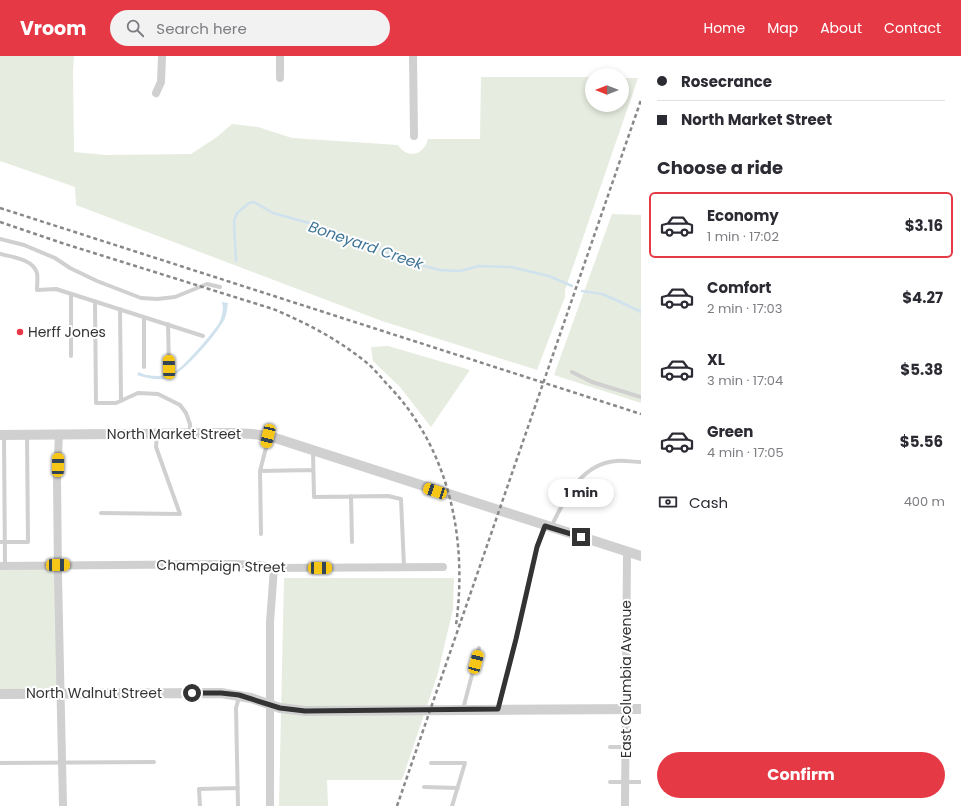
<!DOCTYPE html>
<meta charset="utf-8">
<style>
body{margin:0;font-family:Poppins,sans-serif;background:#f2f2f3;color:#2b2b33;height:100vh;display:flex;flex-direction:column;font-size:15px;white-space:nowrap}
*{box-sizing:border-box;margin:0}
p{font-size:13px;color:#7c7c81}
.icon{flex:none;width:22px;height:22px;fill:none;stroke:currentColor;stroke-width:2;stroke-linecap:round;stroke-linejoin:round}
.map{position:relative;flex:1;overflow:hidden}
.drawer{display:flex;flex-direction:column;background:#fff;width:320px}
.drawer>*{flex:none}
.banner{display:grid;align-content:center;height:88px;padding:0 16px;background:#fff}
.needle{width:26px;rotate:270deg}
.tools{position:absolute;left:585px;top:12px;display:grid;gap:8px}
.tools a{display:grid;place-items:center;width:44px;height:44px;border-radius:50%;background:#fff;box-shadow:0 2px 6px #0003;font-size:20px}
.end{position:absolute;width:18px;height:18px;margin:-9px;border:5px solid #333;background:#fff;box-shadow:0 0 0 2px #fff}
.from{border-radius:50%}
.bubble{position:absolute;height:28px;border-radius:14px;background:#fff;box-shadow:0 2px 6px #0003;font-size:13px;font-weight:700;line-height:28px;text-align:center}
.car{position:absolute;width:12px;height:24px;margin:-12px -6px;border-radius:5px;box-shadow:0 0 3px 1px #0007;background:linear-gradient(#f5c518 24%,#345 0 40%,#f5c518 0 76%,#345 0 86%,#f5c518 0)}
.banner b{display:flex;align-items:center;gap:14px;height:38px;font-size:15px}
.banner b+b{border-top:1px solid #e1e1e2}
.banner i{width:10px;height:10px;background:#2b2b33}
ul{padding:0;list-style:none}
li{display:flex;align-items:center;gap:12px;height:66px;margin:0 8px 6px;padding:0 8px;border:2px solid transparent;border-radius:6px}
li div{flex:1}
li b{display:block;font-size:15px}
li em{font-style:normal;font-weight:700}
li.selected{border-color:#e63946}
li>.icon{width:36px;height:36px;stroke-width:1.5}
h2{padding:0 16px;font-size:18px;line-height:48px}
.pay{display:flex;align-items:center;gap:10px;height:44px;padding:0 16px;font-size:15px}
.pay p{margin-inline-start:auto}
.action{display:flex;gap:8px;margin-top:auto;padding:8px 16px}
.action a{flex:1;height:46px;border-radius:24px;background:#e63946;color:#fff;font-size:16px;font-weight:700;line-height:46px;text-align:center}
header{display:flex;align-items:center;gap:24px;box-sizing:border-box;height:56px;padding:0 20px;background:#e63946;color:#fff}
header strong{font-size:19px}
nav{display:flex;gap:22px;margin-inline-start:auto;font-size:14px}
.search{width:280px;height:36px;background:#f2f2f3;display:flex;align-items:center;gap:10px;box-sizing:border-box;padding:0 14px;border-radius:22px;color:#7c7c81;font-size:15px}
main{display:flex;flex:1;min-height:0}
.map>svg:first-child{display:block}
.green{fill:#e6ecdf}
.water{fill:#cfe2ee}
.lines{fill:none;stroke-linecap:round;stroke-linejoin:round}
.stream{stroke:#cfe2ee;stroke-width:2.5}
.service{stroke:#d0d0d0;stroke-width:4}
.minor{stroke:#d0d0d0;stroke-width:8}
.tertiary{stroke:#d0d0d0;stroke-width:10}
.rail{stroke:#888;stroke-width:2.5;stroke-dasharray:4 3;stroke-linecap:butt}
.route{stroke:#333;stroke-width:5}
.poi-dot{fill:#e63946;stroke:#fff;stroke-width:1.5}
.labels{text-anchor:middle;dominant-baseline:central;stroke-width:4;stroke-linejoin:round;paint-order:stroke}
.poi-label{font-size:14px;fill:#333;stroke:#fff;text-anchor:start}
.street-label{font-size:14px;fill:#333;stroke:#fff}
.water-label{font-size:15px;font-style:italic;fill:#3f7597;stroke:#fff}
</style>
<header>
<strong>Vroom</strong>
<div class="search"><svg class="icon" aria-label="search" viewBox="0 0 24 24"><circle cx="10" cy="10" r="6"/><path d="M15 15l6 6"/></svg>Search here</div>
<nav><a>Home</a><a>Map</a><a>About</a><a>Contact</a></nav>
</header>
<main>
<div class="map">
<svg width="641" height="750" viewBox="0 0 641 750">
<rect width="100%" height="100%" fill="#fff"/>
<!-- green -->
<path class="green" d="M 0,0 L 74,0 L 73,15 L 74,96 L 106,99 L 191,98 L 217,81 L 232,68 L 258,71 L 292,82 L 398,89 C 408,104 424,99 428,83 L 480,83 L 481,21 L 592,21 L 592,49 L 622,49 L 622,22 L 638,22 L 565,234 L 565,241 L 537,314 L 382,265 L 76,149 L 75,131 L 0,105 Z
M 612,158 L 641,159 L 641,347 L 554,319 Z
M 388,290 L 470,314 L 431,371 L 400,331 L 373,305 L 371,291 Z
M 0,511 L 56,511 L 57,635 L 0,635 Z
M 284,522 L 454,522 L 453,553 L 438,617 L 402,724 L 327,724 L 328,750 L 279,750 Z"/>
<!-- water -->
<path class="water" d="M 222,246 L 228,247 C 227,252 227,257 225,262 C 219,276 180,322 165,323 C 156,324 146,322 137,319 L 139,316 C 147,321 164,321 173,317 C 182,313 213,277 219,267 C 222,261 224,253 222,246 Z"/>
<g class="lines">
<!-- stream -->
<path class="stream" d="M 236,205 L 234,165 L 237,157 L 249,147 L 254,146 L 273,157 L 316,169 L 342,180 L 372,188 L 400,204 L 440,214 L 460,215 L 479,210 L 511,211 L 549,220 L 572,230
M 582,235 L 602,238 L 616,244 L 641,256"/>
<!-- service -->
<path class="service" d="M 0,183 L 24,189 L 55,202 L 70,212 L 97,225 L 141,242 L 157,243 L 175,241 L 207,228 L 220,231
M 0,198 C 12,201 33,203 37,217 C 38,222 37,229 37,234 L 56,233 L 203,280
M 71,238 L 71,300
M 95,245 L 96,347 L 116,347 L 138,337 L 158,338 L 180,349 L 186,357 L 190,368 L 190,378
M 120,253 L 121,345
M 168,268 L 169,311
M 144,311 L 144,261
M 572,316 L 592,326 L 641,341
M 4,380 L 5,510
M 313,395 L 314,441 L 388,440 L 401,443 L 404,511
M 260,415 L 269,380
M 351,440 L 352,486
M 101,457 L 180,458 L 156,391 L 157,379
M 551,471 C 565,443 580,408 616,405 C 624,404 633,406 641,406
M 261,478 L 260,415 L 313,414
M 0,486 L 28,486 L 27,379
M 463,653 L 479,592
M 498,653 L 516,583 L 537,491 L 545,470
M 610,691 L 625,691
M 0,707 L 154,706
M 431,707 L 465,707 L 452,750
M 610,726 L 641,726
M 424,731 L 458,732
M 200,750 L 199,733 L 238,732
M 238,750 L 236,652 L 239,641"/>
<!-- minor -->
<path class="minor" d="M 413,0 L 414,80
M 280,22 L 280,0
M 156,37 L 161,26 L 162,0
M 59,379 L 57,420 L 58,520 L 63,750
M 0,510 L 235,508 L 258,509 L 274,512 L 443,511
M 270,750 L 270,566 L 274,512
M 625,750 L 627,496"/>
<!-- tertiary -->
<path class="tertiary" d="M 0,379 L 235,377 L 252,378 L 269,380 L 641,500
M 0,638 L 221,637 L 251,642 L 280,652 L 305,655 L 641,653"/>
<!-- rail -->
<path class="rail" d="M 0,152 L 641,358
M 0,166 L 65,188 L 273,253 C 307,267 339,284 367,307 C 374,313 380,320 386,327 C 449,391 468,482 456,569
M 397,750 L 641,44"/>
</g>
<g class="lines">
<!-- route -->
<path class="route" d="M 192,637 L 221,637 L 239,639 L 280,652 L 305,655 L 498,653 L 516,583 L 537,491 L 545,470 L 581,481"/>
</g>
<!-- markers -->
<circle class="poi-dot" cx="20" cy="276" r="4"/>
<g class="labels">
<!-- poi labels -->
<g class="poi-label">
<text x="28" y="276">Herff Jones</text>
</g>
<!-- street labels -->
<g class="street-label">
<text x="174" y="378">North Market Street</text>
<text transform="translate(221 510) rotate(1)">Champaign Street</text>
<text transform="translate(626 623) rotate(-90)">East Columbia Avenue</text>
<text x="94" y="637">North Walnut Street</text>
</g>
<!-- water labels -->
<g class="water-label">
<text transform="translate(366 189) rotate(19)">Boneyard Creek</text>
</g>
</g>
</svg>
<div class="tools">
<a><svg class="needle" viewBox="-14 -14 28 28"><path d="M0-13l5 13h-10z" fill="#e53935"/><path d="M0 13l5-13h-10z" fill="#7c7c81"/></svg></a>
</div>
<i class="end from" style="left:192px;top:637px"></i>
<i class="end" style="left:581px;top:481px"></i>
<div class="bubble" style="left:548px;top:423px;width:66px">1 min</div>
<i class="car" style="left:169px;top:311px;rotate:359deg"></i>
<i class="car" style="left:268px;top:380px;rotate:193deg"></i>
<i class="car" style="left:58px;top:409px;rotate:1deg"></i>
<i class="car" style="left:435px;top:435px;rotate:288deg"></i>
<i class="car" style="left:58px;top:509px;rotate:89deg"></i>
<i class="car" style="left:320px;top:512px;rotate:90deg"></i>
<i class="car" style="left:476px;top:606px;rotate:15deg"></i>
</div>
<section class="drawer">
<div class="banner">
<b><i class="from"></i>Rosecrance</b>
<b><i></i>North Market Street</b>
</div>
<h2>Choose a ride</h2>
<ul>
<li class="selected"><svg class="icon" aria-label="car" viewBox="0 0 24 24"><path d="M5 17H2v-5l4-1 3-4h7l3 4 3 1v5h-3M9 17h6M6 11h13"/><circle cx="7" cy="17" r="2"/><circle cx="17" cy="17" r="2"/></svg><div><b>Economy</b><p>1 min · 17:02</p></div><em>$3.16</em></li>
<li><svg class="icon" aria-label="car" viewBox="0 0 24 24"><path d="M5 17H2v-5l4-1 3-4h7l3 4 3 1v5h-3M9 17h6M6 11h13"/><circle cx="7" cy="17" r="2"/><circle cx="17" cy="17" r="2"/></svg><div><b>Comfort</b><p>2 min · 17:03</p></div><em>$4.27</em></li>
<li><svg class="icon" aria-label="car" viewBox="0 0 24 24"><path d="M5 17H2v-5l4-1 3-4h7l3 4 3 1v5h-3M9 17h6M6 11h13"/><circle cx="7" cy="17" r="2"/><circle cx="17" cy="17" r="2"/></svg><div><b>XL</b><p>3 min · 17:04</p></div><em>$5.38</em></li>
<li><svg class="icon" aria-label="car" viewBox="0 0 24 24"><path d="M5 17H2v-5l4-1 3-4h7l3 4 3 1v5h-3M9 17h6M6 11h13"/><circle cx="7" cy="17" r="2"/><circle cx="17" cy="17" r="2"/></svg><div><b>Green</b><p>4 min · 17:05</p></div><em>$5.56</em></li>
</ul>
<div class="pay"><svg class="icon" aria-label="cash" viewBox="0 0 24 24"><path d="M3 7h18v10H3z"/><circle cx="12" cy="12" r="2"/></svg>Cash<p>400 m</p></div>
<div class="action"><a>Confirm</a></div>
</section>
</main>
